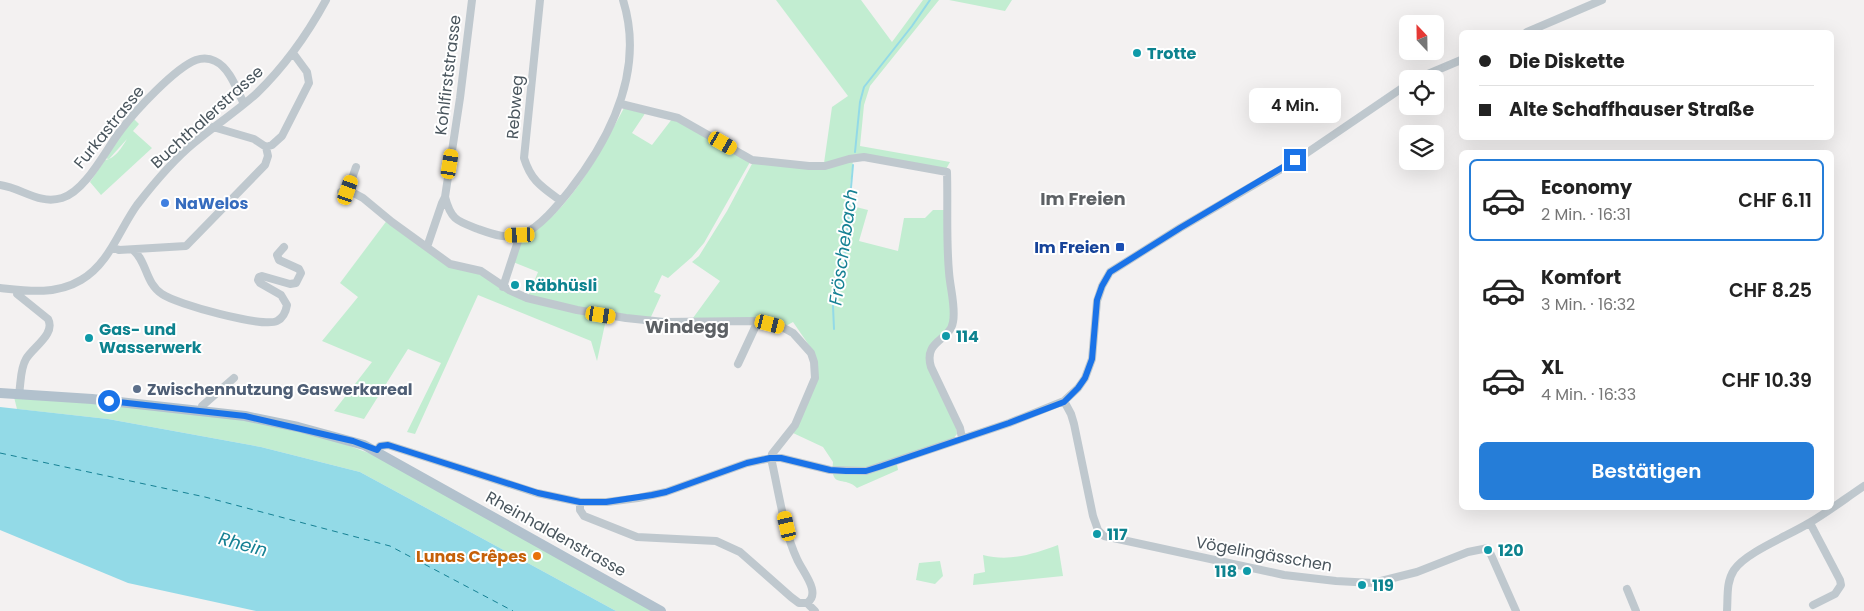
<!DOCTYPE html>
<html lang="de">
<meta charset="utf-8">
<style>
body{margin:0;font-family:Poppins,sans-serif;background:#f6f6f6;color:#222;height:100vh;display:flex;flex-direction:column;font-size:19px;white-space:nowrap}
*{box-sizing:border-box;margin:0}
p{font-size:16px;color:#767676}
.icon{flex:none;width:28px;height:28px;fill:none;stroke:currentColor;stroke-width:2;stroke-linecap:round;stroke-linejoin:round}
.map{position:relative;flex:1;overflow:hidden}
.panel{position:absolute;left:1459px;top:150px;width:375px;height:360px;display:flex;flex-direction:column;background:#fff;border-radius:8px;box-shadow:0 5px 20px #0002}
.panel>*{flex:none}
.guide{position:absolute;left:1459px;top:30px;width:375px;height:110px;border-radius:8px;box-shadow:0 5px 20px #0002;display:grid;align-content:center;height:110px;padding:0 20px;background:#fff}
.needle{width:32px;rotate:338deg}
.controls{position:absolute;left:1399px;top:15px;display:grid;gap:10px}
.controls a{display:grid;place-items:center;width:45px;height:45px;border-radius:8px;background:#fff;box-shadow:0 5px 20px #0002;font-size:25px}
.end{position:absolute;width:22px;height:22px;margin:-11px;border:6px solid #1a73e8;background:#fff;box-shadow:0 0 0 2px #fff}
.from{border-radius:50%}
.bubble{position:absolute;height:35px;border-radius:8px;background:#fff;box-shadow:0 5px 20px #0002;font-size:16px;font-weight:600;line-height:35px;text-align:center}
.car{position:absolute;width:15px;height:30px;margin:-15px -8px;border-radius:6px;box-shadow:0 0 4px 1px #0007;background:linear-gradient(#f5c518 24%,#345 0 40%,#f5c518 0 76%,#345 0 86%,#f5c518 0)}
.guide b{display:flex;align-items:center;gap:18px;height:48px;font-size:19px}
.guide b+b{border-top:1px solid #e0e0e0}
.guide i{width:12px;height:12px;background:#222}
ul{padding:9px 0 0;list-style:none}
li{display:flex;align-items:center;gap:15px;height:82px;margin:0 10px 8px;padding:0 10px;border:2px solid transparent;border-radius:8px}
li div{flex:1}
li b{display:block;font-size:19px}
li em{font-style:normal;font-weight:600}
li.current{border-color:#257dd8}
li>.icon{width:45px;height:45px;stroke-width:1.5}
.action{display:flex;gap:10px;margin-top:auto;padding:10px 20px}
.action a{flex:1;height:58px;border-radius:8px;background:#257dd8;color:#fff;font-size:20px;font-weight:600;line-height:58px;text-align:center}
.map>svg:first-child{display:block}
.green{fill:#c2edd1}
.water{fill:#93dae7}
.lines{fill:none;stroke-linecap:round;stroke-linejoin:round}
.stream{stroke:#93dae7;stroke-width:2}
.ferry{stroke:#168194;stroke-width:1;stroke-dasharray:6 5;stroke-linecap:butt}
.minor{stroke:#bfc8ce;stroke-width:8}
.major{stroke:#b2c1cd;stroke-width:10}
.route{stroke:#1a73e8;stroke-width:6}
.culture-dot{fill:#0f9aa8;stroke:#fff;stroke-width:2}
.shop-dot{fill:#3f7fe0;stroke:#fff;stroke-width:2}
.transit-dot{fill:#1a4fb4;stroke:#fff;stroke-width:2}
.service-dot{fill:#5c6f8a;stroke:#fff;stroke-width:2}
.food-dot{fill:#e8710a;stroke:#fff;stroke-width:2}
.labels{text-anchor:middle;dominant-baseline:central;stroke-width:4;stroke-linejoin:round;paint-order:stroke}
.culture-label{font-size:16px;font-weight:bold;fill:#0d838f;stroke:#fff;text-anchor:start}
.street-label{font-size:16px;fill:#49555d;stroke:#fff}
.shop-label{font-size:16px;font-weight:bold;fill:#366cbe;stroke:#fff;text-anchor:start}
.transit-label{font-size:16px;font-weight:bold;fill:#164399;stroke:#fff;text-anchor:end}
.service-label{font-size:16px;font-weight:bold;fill:#4e5e75;stroke:#fff;text-anchor:start}
.food-label{font-size:16px;font-weight:bold;fill:#c56008;stroke:#fff;text-anchor:end}
.neighbourhood-label{font-size:18px;font-weight:bold;fill:#5d6165;stroke:#fff}
.water-label{font-size:18px;font-style:italic;fill:#168194;stroke:#fff}
</style>
<div class="map">
<svg width="1864" height="611" viewBox="0 0 1864 611">
<rect width="100%" height="100%" fill="#f3f1f1"/>
<!-- green -->
<path class="green" d="M 776,0 L 861,0 L 892,42 L 923,0 L 939,0 L 870,86 L 864,105 L 860,146 L 950,162 L 946,169 L 858,154 L 824,163 L 832,107 L 848,96 Z
M 949,0 L 1012,0 L 1005,11 Z
M 624,108 L 646,112 L 632,133 L 652,145 L 672,119 L 679,121 L 750,162 L 704,243 L 692,257 L 668,278 L 662,275 L 654,292 L 661,295 L 650,319 L 607,315 L 597,361 L 591,341 L 478,295 L 415,434 L 407,432 L 441,363 L 408,349 L 364,419 L 334,411 L 372,362 L 322,341 L 358,297 L 340,283 L 388,219 L 445,263 L 475,271 L 527,299 L 538,272 L 513,262 L 522,238 C 569,215 600,152 624,108 Z
M 133,118 L 139,124 L 133,131 L 152,148 L 101,195 L 90,182 L 105,160 C 115,159 122,147 127,139 L 109,159 L 104,158 Z
M 853,160 L 848,205 L 868,210 L 859,241 L 898,251 L 904,218 L 925,218 L 933,210 L 946,210 L 951,321 C 943,340 923,343 928,366 L 956,425 L 957,434 L 952,440 L 896,459 L 898,470 L 857,488 C 844,475 830,490 833,462 L 823,447 L 793,433 L 818,374 L 813,351 L 793,322 L 784,327 L 693,318 L 720,281 L 692,262 L 699,256 L 727,211 L 753,162 L 806,169 Z
M 14,397 L 178,408 L 298,427 L 374,455 L 655,611 L 616,611 L 360,472 L 261,447 L 108,419 L 17,409 Z
M 1058,545 L 1063,576 L 973,585 L 974,574 L 985,572 L 983,555 C 1010,562 1033,554 1058,545 Z
M 940,561 L 943,576 L 935,584 L 916,580 L 919,563 Z"/>
<!-- water -->
<path class="water" d="M 0,407 L 108,419 L 261,447 L 360,472 L 616,611 L 256,611 L 128,583 L 0,530 Z"/>
<g class="lines">
<!-- stream -->
<path class="stream" d="M 855,152 L 860,102 L 864,87 L 912,26 L 930,0
M 834,329 L 833,306 L 844,266 L 853,165"/>
<!-- ferry -->
<path class="ferry" d="M 0,453 L 205,497 L 390,546 L 513,611"/>
<!-- minor -->
<path class="minor" d="M 472,0 L 460,98 L 445,197 C 451,220 457,221 478,229 C 492,234 508,240 523,234 C 540,227 558,205 570,190 C 612,136 645,70 623,0
M 540,0 L 524,158 C 531,181 542,187 561,201
M 1527,32 L 1602,0
M 1416,79 L 1461,60
M 621,104 L 678,118 L 752,160 L 809,166 L 825,166 L 849,159 L 864,157 L 947,172 C 948,205 946,239 949,272 C 950,288 956,307 953,322 C 950,341 923,340 931,367 L 960,428 L 962,438
M 266,147 L 272,145 L 282,136 L 309,83 L 307,72 L 293,53
M 0,185 C 22,188 39,205 62,198 C 86,191 106,149 121,130 C 135,111 175,68 196,60 C 202,58 209,58 215,61 C 230,68 237,90 244,104
M 348,190 L 356,167
M 341,192 L 348,190 L 363,198 L 392,222 L 450,264 L 481,271 L 509,290 L 527,298 L 577,310 L 626,318 L 664,322 L 753,321 L 782,327 L 793,333 L 811,353 L 814,362 L 815,378 L 795,425 L 772,454 L 771,458 C 778,488 784,532 797,559 C 802,571 822,593 807,603 L 799,603 L 791,597 L 740,552 L 716,541 L 637,537 L 584,516 L 580,510 L 580,502
M 112,247 L 119,250 L 186,246 L 265,165 L 268,156 L 266,147 L 254,139 L 213,127
M 427,247 L 442,203 L 445,197
M 133,250 C 147,261 145,283 162,294 C 176,304 263,328 277,321 C 283,318 286,311 287,305 L 281,295 L 260,283 L 258,280 L 259,277 L 262,276 L 290,284 L 296,283 L 301,273 L 299,269 L 279,260 L 277,255 L 284,247
M 503,287 L 520,235
M 0,288 C 28,291 56,295 81,280 C 109,264 119,230 137,205 C 154,183 172,161 194,143 C 214,126 236,112 256,94 C 285,66 307,35 326,0
M 17,290 L 17,294 L 48,319 C 56,334 33,347 26,359 C 20,369 21,383 19,394
M 738,364 L 758,321
M 1064,401 L 1071,414 L 1074,424 L 1093,516 L 1098,530 L 1104,536 L 1284,575 L 1336,581 L 1373,583 L 1417,572 L 1468,552 L 1488,548 L 1516,611
M 201,411 L 202,406 L 234,378
M 377,450 L 380,446 L 388,445 L 537,493 L 580,502 L 607,502 L 638,498 L 666,492 L 747,463 L 771,458 L 781,458 L 830,470 L 866,471 L 1009,423 L 1064,401 L 1078,388 L 1085,378 L 1092,359 L 1097,301 L 1102,286 L 1110,272 L 1180,228 L 1295,161 L 1408,84
M 1810,523 L 1840,580 L 1841,585 L 1835,594 L 1813,605
M 1627,589 L 1636,611
M 807,603 L 815,611
M 1727,611 C 1728,597 1726,582 1734,570 C 1746,552 1790,535 1809,523 C 1828,512 1846,498 1864,486"/>
<!-- major -->
<path class="major" d="M 0,393 L 92,399 L 245,416 L 298,427 L 364,445 L 661,611"/>
</g>
<g class="lines">
<!-- route -->
<path class="route" d="M 109,401 L 245,416 L 353,441 L 377,450 L 380,446 L 388,445 L 538,493 L 580,502 L 606,502 L 652,495 L 666,492 L 747,463 L 770,458 L 781,458 L 830,470 L 846,471 L 866,471 L 882,466 L 1009,423 L 1064,402 L 1078,388 L 1085,378 L 1092,359 L 1097,300 L 1102,286 L 1110,272 L 1180,228 L 1295,160"/>
</g>
<!-- markers -->
<g class="culture-dot">
<circle cx="1137" cy="53" r="5"/>
<circle cx="515" cy="285" r="5"/>
<circle cx="946" cy="336" r="5"/>
<circle cx="89" cy="338" r="5"/>
<circle cx="1097" cy="534" r="5"/>
<circle cx="1488" cy="550" r="5"/>
<circle cx="1247" cy="571" r="5"/>
<circle cx="1362" cy="585" r="5"/>
</g>
<circle class="shop-dot" cx="165" cy="203" r="5"/>
<rect class="transit-dot" x="1115" y="242" width="10" height="10" rx="2.5"/>
<circle class="service-dot" cx="137" cy="389" r="5"/>
<circle class="food-dot" cx="537" cy="556" r="5"/>
<g class="labels">
<!-- culture labels -->
<g class="culture-label">
<text x="1147" y="53">Trotte</text>
<text x="525" y="285">Räbhüsli</text>
<text x="99" y="329">Gas- und<tspan x="99" dy="18">Wasserwerk</tspan></text>
<text x="956" y="336">114</text>
<text x="1107" y="534">117</text>
<text x="1498" y="550">120</text>
<text x="1237" y="571" text-anchor="end">118</text>
<text x="1372" y="585">119</text>
</g>
<!-- street labels -->
<g class="street-label">
<text transform="translate(448 75) rotate(-83)">Kohlfirststrasse</text>
<text transform="translate(515 107) rotate(-85)">Rebweg</text>
<text transform="translate(207 117) rotate(-42)">Buchthalerstrasse</text>
<text transform="translate(109 127) rotate(-51)">Furkastrasse</text>
<text transform="translate(556 534) rotate(29)">Rheinhaldenstrasse</text>
<text transform="translate(1264 554) rotate(10)">Vögelingässchen</text>
</g>
<!-- shop labels -->
<g class="shop-label">
<text x="175" y="203">NaWelos</text>
</g>
<!-- transit labels -->
<g class="transit-label">
<text x="1110" y="247">Im Freien</text>
</g>
<!-- service labels -->
<g class="service-label">
<text x="147" y="389">Zwischennutzung Gaswerkareal</text>
</g>
<!-- food labels -->
<g class="food-label">
<text x="527" y="556">Lunas Crêpes</text>
</g>
<!-- neighbourhood labels -->
<g class="neighbourhood-label">
<text x="1083" y="198">Im Freien</text>
<text x="687" y="326">Windegg</text>
</g>
<!-- water labels -->
<g class="water-label">
<text transform="translate(843 247) rotate(-82)">Fröschebach</text>
<text transform="translate(243 544) rotate(15)">Rhein</text>
</g>
</g>
</svg>
<div class="controls">
<a><svg class="needle" viewBox="-14 -14 28 28"><path d="M0-13l5 13h-10z" fill="#e53935"/><path d="M0 13l5-13h-10z" fill="#767676"/></svg></a>
<a><svg class="icon" aria-label="locate" viewBox="0 0 24 24"><circle cx="12" cy="12" r="6"/><path d="M12 2v4M12 18v4M2 12h4M18 12h4"/></svg></a>
<a><svg class="icon" aria-label="layers" viewBox="0 0 24 24"><path d="M12 4l9 5-9 5-9-5zM3 14l9 5 9-5"/></svg></a>
</div>
<i class="end from" style="left:109px;top:401px"></i>
<i class="end" style="left:1295px;top:160px"></i>
<div class="bubble" style="left:1249px;top:88px;width:92px">4 Min.</div>
<i class="car" style="left:723px;top:143px;rotate:120deg"></i>
<i class="car" style="left:450px;top:164px;rotate:9deg"></i>
<i class="car" style="left:348px;top:190px;rotate:19deg"></i>
<i class="car" style="left:520px;top:235px;rotate:268deg"></i>
<i class="car" style="left:601px;top:315px;rotate:99deg"></i>
<i class="car" style="left:770px;top:324px;rotate:104deg"></i>
<i class="car" style="left:787px;top:526px;rotate:347deg"></i>
<div class="guide">
<b><i class="from"></i>Die Diskette</b>
<b><i></i>Alte Schaffhauser Straße</b>
</div>
<section class="panel">
<ul>
<li class="current"><svg class="icon" aria-label="car" viewBox="0 0 24 24"><path d="M5 17H2v-5l4-1 3-4h7l3 4 3 1v5h-3M9 17h6M6 11h13"/><circle cx="7" cy="17" r="2"/><circle cx="17" cy="17" r="2"/></svg><div><b>Economy</b><p>2 Min. · 16:31</p></div><em>CHF 6.11</em></li>
<li><svg class="icon" aria-label="car" viewBox="0 0 24 24"><path d="M5 17H2v-5l4-1 3-4h7l3 4 3 1v5h-3M9 17h6M6 11h13"/><circle cx="7" cy="17" r="2"/><circle cx="17" cy="17" r="2"/></svg><div><b>Komfort</b><p>3 Min. · 16:32</p></div><em>CHF 8.25</em></li>
<li><svg class="icon" aria-label="car" viewBox="0 0 24 24"><path d="M5 17H2v-5l4-1 3-4h7l3 4 3 1v5h-3M9 17h6M6 11h13"/><circle cx="7" cy="17" r="2"/><circle cx="17" cy="17" r="2"/></svg><div><b>XL</b><p>4 Min. · 16:33</p></div><em>CHF 10.39</em></li>
</ul>
<div class="action"><a>Bestätigen</a></div>
</section>
</div>
